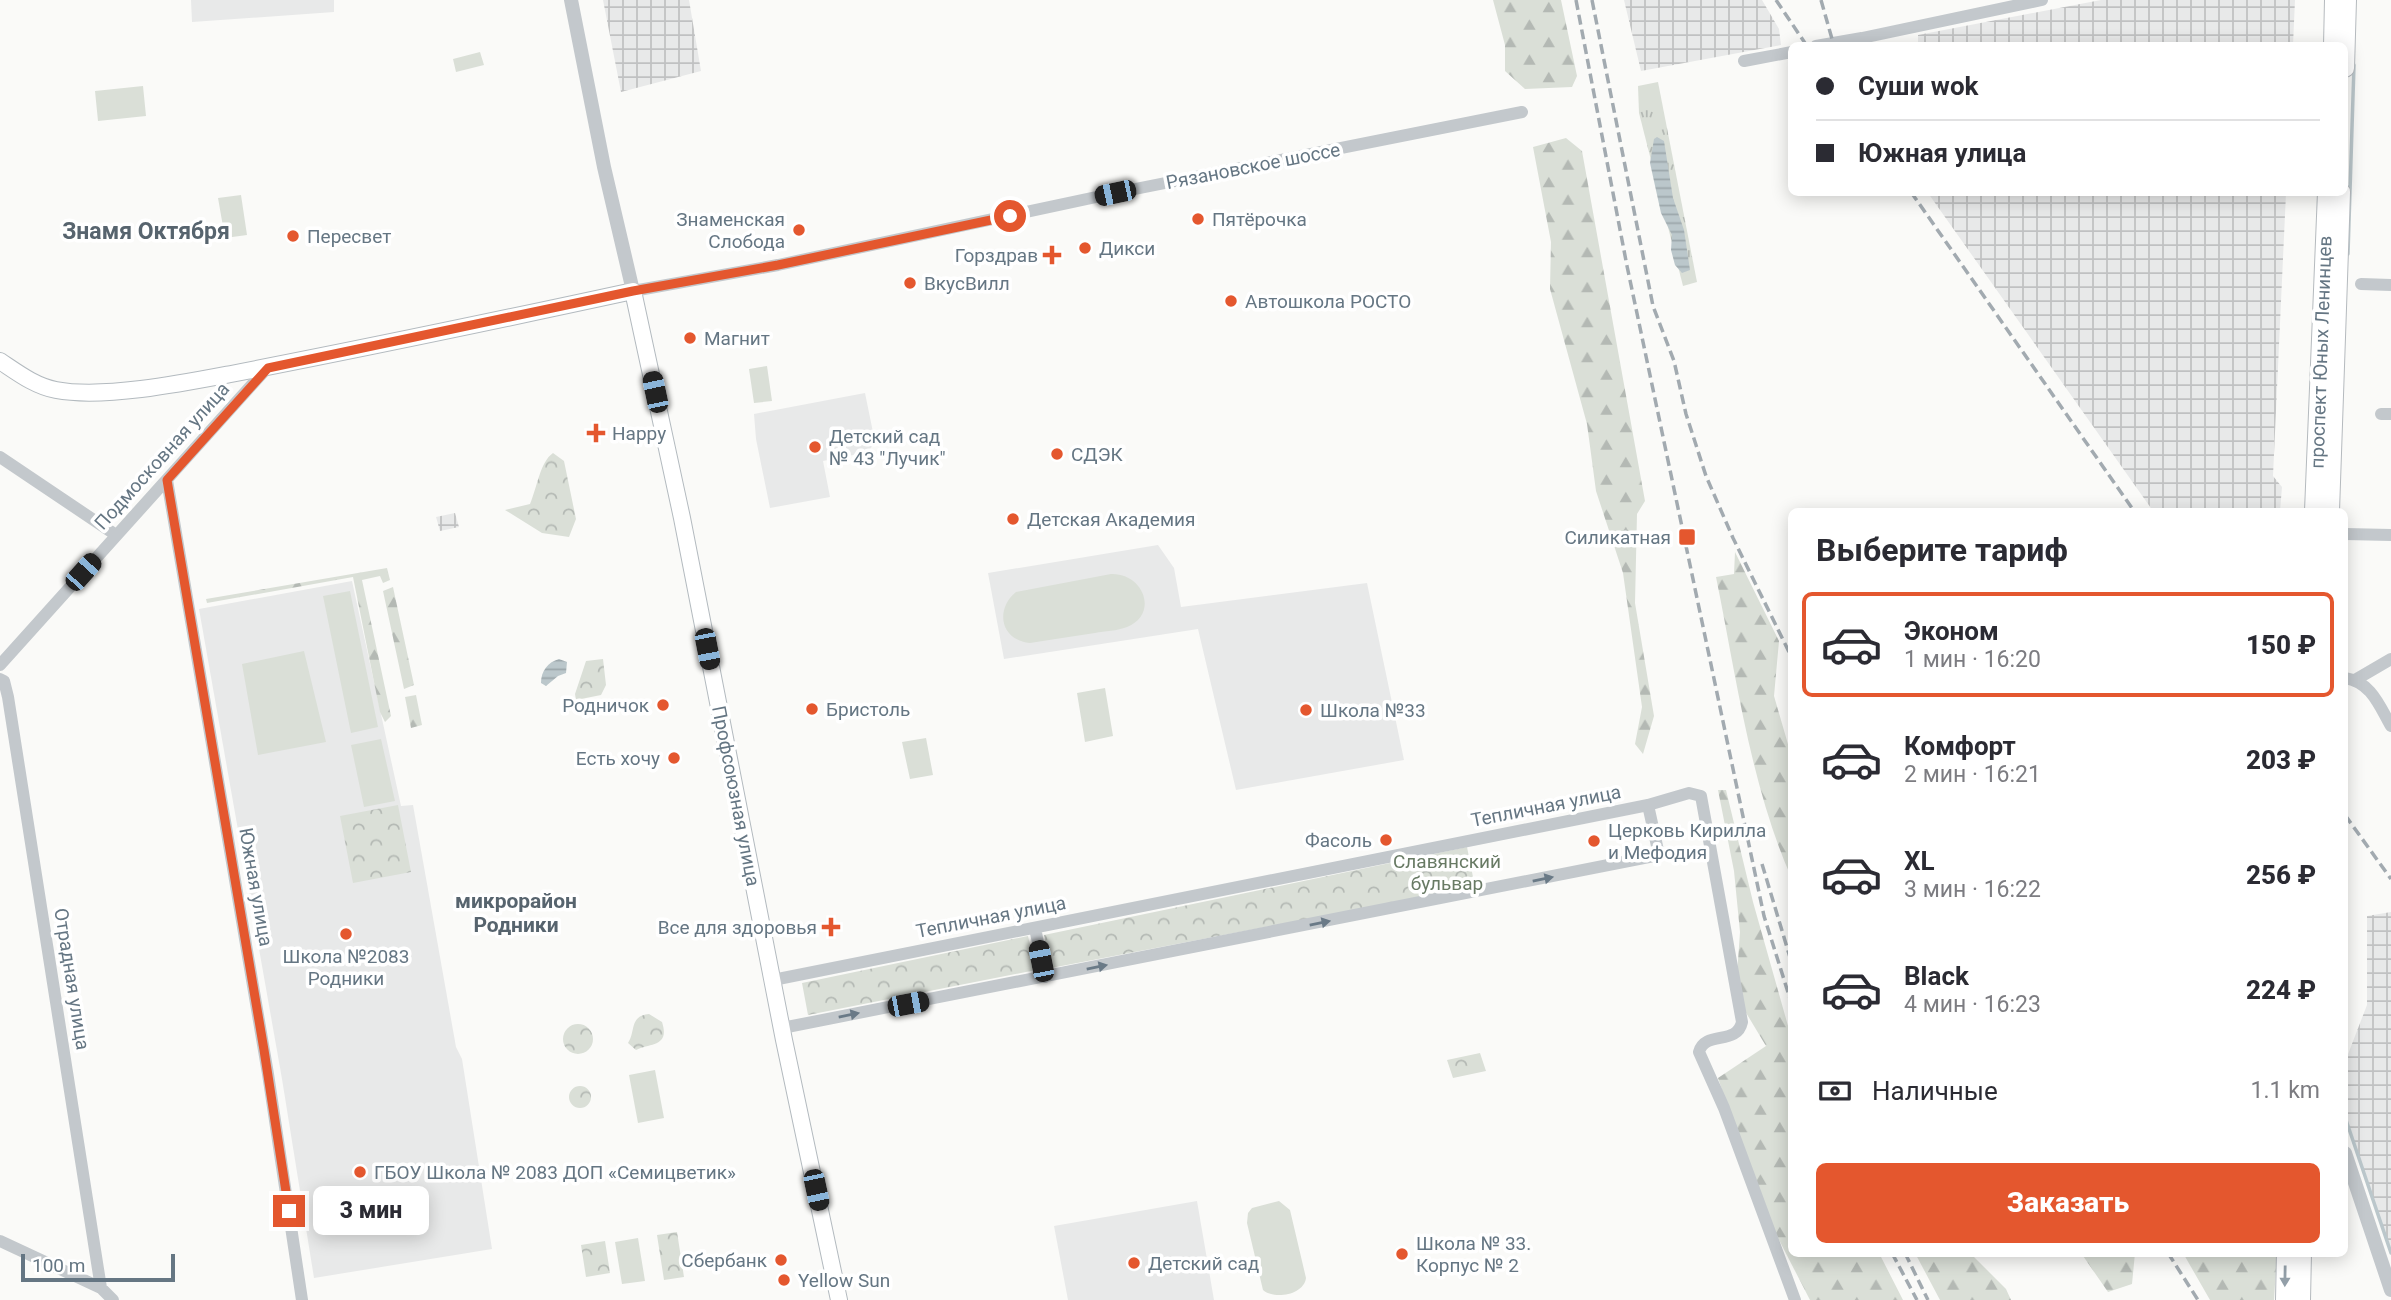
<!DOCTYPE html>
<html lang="ru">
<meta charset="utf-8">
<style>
body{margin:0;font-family:Roboto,sans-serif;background:#f7f7f7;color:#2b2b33;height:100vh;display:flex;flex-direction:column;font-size:26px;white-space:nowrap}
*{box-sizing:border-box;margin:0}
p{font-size:23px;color:#7c7c81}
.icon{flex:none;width:38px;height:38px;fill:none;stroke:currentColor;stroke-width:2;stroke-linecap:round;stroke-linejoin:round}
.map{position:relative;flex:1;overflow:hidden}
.panel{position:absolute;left:1788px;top:508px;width:560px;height:749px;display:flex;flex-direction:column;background:#fff;border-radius:10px;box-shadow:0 4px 18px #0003}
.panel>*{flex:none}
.top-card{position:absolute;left:1788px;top:42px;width:560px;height:154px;border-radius:10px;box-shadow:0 4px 18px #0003;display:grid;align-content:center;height:154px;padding:0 28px;background:#fff}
.scale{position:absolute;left:21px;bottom:18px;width:154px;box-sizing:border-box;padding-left:7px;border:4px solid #657683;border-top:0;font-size:19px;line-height:24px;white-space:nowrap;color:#657683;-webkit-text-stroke:5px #fff;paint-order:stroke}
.end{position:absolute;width:32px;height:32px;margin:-16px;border:9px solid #e4572e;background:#fff;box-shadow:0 0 0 4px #fff}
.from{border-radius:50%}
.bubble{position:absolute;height:49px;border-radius:10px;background:#fff;box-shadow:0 4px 18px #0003;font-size:23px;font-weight:800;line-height:49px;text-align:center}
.car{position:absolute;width:21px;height:42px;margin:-21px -10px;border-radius:9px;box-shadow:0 0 5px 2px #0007;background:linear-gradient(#222 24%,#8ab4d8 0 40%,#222 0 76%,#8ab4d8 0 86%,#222 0)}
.top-card b{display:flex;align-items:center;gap:24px;height:66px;font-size:26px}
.top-card b+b{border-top:2px solid #e1e1e2}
.top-card i{width:18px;height:18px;background:#2b2b33}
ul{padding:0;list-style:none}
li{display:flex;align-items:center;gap:21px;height:105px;margin:0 14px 10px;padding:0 14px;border:4px solid transparent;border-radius:10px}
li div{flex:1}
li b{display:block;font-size:26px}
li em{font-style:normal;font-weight:800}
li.current{border-color:#e4572e}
li>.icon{width:63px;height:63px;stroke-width:1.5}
h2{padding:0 28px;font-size:32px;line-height:84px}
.pay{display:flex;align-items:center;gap:18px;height:77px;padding:0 28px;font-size:26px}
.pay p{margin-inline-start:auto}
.button{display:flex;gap:14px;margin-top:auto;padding:14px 28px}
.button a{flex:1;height:80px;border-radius:10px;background:#e4572e;color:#fff;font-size:28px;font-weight:800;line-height:80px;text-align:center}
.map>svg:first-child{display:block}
.built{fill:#e8e9e9}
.industrial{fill:url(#industrial-grid)}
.grass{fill:url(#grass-tufts)}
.forest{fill:url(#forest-firs)}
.park{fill:url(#park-crowns)}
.pitch{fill:#dadfd7}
.water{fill:url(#water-rules)}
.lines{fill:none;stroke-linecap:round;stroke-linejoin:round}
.stream{stroke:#bbc7cb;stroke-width:3.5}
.secondary-casing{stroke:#b3babf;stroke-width:18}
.primary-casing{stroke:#b5babe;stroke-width:20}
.minor{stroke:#c3c8cc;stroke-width:12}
.tertiary{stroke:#c3c8cc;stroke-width:14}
.secondary{stroke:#fff;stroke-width:16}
.primary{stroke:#fff;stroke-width:18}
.rail{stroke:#a2aab0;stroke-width:3.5;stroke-dasharray:10 5;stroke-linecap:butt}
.oneway{fill:#6a7a87}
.oneway2{fill:#939fa8}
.route{stroke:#e4572e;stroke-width:9}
.poi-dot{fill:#e4572e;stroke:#fff;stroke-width:2.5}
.labels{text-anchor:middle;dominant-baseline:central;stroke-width:7;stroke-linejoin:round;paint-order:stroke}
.street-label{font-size:19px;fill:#657683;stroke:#fff}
.poi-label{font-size:19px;fill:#657683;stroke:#fff;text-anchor:start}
.park-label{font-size:19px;fill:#687a64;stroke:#fff}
.neighbourhood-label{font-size:21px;font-weight:bold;fill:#57646e;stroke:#fff}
.quarter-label{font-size:23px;font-weight:bold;fill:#57646e;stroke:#fff}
</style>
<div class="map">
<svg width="2391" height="1300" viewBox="0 0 2391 1300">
<defs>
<pattern id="industrial-grid" width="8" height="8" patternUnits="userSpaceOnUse" patternTransform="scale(1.75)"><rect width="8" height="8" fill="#e8e9e9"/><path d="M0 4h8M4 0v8" fill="none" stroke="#c0c1c2"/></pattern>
<pattern id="grass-tufts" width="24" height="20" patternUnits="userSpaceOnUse" patternTransform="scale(1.75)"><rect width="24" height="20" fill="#dadfd7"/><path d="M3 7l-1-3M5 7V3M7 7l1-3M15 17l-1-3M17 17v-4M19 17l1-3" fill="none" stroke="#b4b9b4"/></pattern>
<pattern id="forest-firs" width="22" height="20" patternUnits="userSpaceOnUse" patternTransform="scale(1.75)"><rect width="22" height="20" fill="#dadfd7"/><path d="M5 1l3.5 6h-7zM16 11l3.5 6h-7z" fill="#b4b9b4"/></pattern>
<pattern id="park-crowns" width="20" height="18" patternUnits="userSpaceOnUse" patternTransform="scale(1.75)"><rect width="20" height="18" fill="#dadfd7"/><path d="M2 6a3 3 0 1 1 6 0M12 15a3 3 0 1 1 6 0" fill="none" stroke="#b4b9b4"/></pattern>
<pattern id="water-rules" width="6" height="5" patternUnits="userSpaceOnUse" patternTransform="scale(1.75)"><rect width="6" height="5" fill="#bbc7cb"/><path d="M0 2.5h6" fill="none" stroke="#9ca6aa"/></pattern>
</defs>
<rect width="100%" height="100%" fill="#fafaf8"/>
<!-- built -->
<path class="built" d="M 191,0 L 334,0 L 334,12 L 192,22 Z
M 865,393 L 875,442 L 868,452 L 823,461 L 830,497 L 770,508 L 756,439 L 754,414 Z
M 1158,545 L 1174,568 L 1181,607 L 1367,583 L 1404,760 L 1236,790 L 1198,629 L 1004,659 L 988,573 Z
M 352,581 L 401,806 L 413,805 L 456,1047 L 462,1059 L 492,1249 L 314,1278 L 282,1079 L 199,609 Z
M 1197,1201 L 1214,1300 L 1068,1300 L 1054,1226 Z"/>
<!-- industrial -->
<path class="industrial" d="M 603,0 L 689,0 L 701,71 L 621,92 Z
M 1624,0 L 1762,0 L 1779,29 L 1781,45 L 1641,71 Z
M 2101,0 L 2295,0 L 2293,45 L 1918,45 L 1918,35 Z
M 1928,193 L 2286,193 L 2273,476 L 2282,487 L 2280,511 L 2153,511 Z
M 455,513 L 459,527 L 440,531 L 436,517 Z
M 2391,912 L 2391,1254 L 2345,1117 L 2345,1062 L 2367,1005 L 2367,916 Z"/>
<!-- grass -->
<path class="grass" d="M 1658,82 L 1697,282 L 1683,286 L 1639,113 L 1638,86 Z"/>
<!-- forest -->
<path class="forest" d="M 1493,0 L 1561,0 L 1577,76 L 1572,87 L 1525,89 L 1505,71 L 1505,45 Z
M 1566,138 L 1582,151 L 1645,501 L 1637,514 L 1635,603 L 1654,716 L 1643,754 L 1635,744 L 1642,707 L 1623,573 L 1596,491 L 1587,424 L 1550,289 L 1551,242 L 1533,147 Z
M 1735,552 L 1779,641 L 1774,696 L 1792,758 L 1792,879 C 1751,788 1736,675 1716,577 L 1734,574 Z
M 387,568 L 390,580 L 383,583 L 380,576 L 362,580 L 391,716 L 385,722 L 380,712 L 353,577 L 207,603 L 206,599 Z
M 393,587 L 414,685 L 404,689 L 383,591 Z
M 416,695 L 422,725 L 411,728 L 405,697 Z
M 1718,790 L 1726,790 L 1753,902 L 1792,1040 L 1792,1253 L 1879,1253 L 1903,1300 L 1810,1300 L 1761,1205 L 1718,1078 L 1766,1046 L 1745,1011 L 1737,975 L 1740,932 L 1734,871 Z
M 1915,1253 L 1970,1253 L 2006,1289 L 2011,1300 L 1940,1300 Z
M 2081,1253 L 2135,1253 L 2132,1284 L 2108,1292 Z
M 2183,1253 L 2277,1253 L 2274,1300 L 2210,1300 Z"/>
<!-- park -->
<path class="park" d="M 553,453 L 564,461 L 576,519 L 569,537 L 542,533 L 505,510 L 530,504 C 537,488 540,462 553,453 Z
M 603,659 L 606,685 L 601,695 L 576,700 L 575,694 L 586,661 Z
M 398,805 L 411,872 L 353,883 L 340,816 Z
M 1467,847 L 1475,887 L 1051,968 L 1044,935 Z
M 1028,936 L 1036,970 L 808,1015 L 802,983 Z
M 649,1014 L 662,1022 C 670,1047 651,1043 636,1050 L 628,1043 C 636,1031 629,1016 649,1014 Z
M563 1039a15 15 0 1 1 30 0a15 15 0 1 1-30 0Z
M 1480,1053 L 1486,1071 L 1453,1078 L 1447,1060 Z
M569 1097a11 11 0 1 1 22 0a11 11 0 1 1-22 0Z
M 677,1232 L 684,1277 L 664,1280 L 657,1235 Z
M 605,1241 L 610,1273 L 586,1277 L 581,1245 Z"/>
<!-- pitch -->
<path class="pitch" d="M 480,52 L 484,65 L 456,72 L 453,59 Z
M 143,86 L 146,116 L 98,121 L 95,91 Z
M 241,195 L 247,235 L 225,238 L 218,198 Z
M 767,366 L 772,401 L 754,403 L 749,369 Z
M 1111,574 C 1144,573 1159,614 1127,627 C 1117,631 1105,631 1095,633 C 1073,636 1051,640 1030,643 C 1000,640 995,609 1016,592 Z
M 350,591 L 378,727 L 351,733 L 323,596 Z
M 304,651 L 326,742 L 258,755 L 242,664 Z
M 1105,688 L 1113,736 L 1085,742 L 1077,693 Z
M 926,738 L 933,775 L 910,779 L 902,742 Z
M 381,739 L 395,801 L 364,807 L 351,745 Z
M 655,1070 L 664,1118 L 638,1123 L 629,1075 Z
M 1279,1201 L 1290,1210 L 1306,1278 C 1304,1295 1274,1300 1263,1290 L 1247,1223 L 1248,1213 L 1252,1208 Z
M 638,1238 L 645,1281 L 622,1284 L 615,1242 Z"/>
<!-- water -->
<path class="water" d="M 1657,137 L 1664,141 L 1673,198 L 1684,230 L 1690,270 L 1682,273 L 1675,265 L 1671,250 L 1672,235 L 1661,213 L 1650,163 L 1654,139 Z
M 559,659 L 567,662 L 566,673 L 558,676 L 546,686 L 541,683 C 541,671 548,662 559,659 Z"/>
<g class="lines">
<!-- stream -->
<path class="stream" d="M 2348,254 L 2354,65
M 2345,1117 L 2391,1253"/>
<!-- secondary casing -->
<g class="secondary-casing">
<path id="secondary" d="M 0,361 C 18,373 35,386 56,390 C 103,399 184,383 231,374 C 365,348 499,320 633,291 L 682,518 L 784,1040 L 839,1300"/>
</g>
<!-- primary casing -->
<g class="primary-casing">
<path id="primary" d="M 2333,46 L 2334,0
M 2345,68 L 2347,0
M 2314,511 L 2327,192
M 2330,511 L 2341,192
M 2285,1300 L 2286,1253
M 2301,1300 L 2302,1253"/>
</g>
<!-- minor -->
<path class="minor" d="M 1816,46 L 1862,38 L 2042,0
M 1744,61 L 1792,52
M 2361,284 L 2391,285
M 633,291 L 778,265 L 1115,193 L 1522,112
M 2381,414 L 2391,414
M 0,457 L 116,535
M 167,480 L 268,1074 L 302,1300
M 2345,534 L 2391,535
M 0,665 L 268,367
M 2345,678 C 2371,682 2379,705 2391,726
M 0,679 L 4,681 L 8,697 L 101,1288
M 2355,680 L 2391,659
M 1648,805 L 1689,793 L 1701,796 L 1742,1022 C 1737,1046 1705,1030 1699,1052 L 1724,1108 L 1795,1300
M 1035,928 L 1045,977
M 773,980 L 1648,805 L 1659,855 L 782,1028
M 0,1241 L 101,1288 L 113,1300"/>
<!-- tertiary -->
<path class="tertiary" d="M 571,0 L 604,167 L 633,291
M 2345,1153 L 2391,1290"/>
<!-- secondary -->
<use href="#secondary" class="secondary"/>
<!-- primary -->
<use href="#primary" class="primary"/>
<!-- rail -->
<path class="rail" d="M 1576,0 L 1627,266 L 1764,916 L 1792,1005
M 1592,0 L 1653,306 L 1674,361 L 1686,414 L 1706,476 L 1733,538 L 1792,658
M 1776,0 L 1807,46
M 1821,0 L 1834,46
M 1911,192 L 2134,511
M 2345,815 L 2391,879
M 1762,864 L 1792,964
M 1892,1253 L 1917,1300
M 1905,1253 L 1928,1300
M 2168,1253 L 2198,1300"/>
</g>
<!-- one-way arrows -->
<defs><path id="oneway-solid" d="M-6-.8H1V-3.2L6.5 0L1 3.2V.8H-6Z" transform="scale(1.75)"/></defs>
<g class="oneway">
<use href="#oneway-solid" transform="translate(1543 879) rotate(-11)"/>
<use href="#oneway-solid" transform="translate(1320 923) rotate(-11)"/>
<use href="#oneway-solid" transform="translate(1097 967) rotate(-11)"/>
<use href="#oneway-solid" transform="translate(849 1015) rotate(-11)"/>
</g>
<use class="oneway2" href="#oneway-solid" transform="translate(2285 1276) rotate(91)"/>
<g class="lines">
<!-- route -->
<path class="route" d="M 289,1211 L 264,1050 L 167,480 L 268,368 L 633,291 L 778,265 L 1010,216"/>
</g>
<!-- markers -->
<g class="poi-dot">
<circle cx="1198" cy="219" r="7"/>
<circle cx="799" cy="230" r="7"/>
<circle cx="293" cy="236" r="7"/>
<circle cx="1085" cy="248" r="7"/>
<path d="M1048.5 244.5h7v7h7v7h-7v7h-7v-7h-7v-7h7z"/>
<circle cx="910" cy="283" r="7"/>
<circle cx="1231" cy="301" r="7"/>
<circle cx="690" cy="338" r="7"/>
<path d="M592.5 422.5h7v7h7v7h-7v7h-7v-7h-7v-7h7z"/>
<circle cx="815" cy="447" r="7"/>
<circle cx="1057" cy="454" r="7"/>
<circle cx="1013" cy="519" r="7"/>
<rect x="1678" y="528" width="18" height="18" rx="3.5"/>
<circle cx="663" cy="705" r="7"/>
<circle cx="812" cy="709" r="7"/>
<circle cx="1306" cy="710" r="7"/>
<circle cx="674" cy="758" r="7"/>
<circle cx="1386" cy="840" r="7"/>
<circle cx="1594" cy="841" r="7"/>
<path d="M827.5 916.5h7v7h7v7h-7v7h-7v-7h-7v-7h7z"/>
<circle cx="346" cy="934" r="7"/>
<circle cx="360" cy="1172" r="7"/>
<circle cx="1402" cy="1254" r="7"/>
<circle cx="781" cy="1260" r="7"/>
<circle cx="1134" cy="1263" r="7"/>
<circle cx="784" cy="1280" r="7"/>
</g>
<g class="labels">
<!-- street labels -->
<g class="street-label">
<text transform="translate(1253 166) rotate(-11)">Рязановское шоссе</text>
<text transform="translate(2321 352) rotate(-88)">проспект Юных Ленинцев</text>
<text transform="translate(162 456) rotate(-48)">Подмосковная улица</text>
<text transform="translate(736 796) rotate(79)">Профсоюзная улица</text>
<text transform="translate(1546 806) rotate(-11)">Тепличная улица</text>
<text transform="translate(256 887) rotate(80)">Южная улица</text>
<text transform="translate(991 917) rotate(-11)">Тепличная улица</text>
<text transform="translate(72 979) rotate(81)">Отрадная улица</text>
</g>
<!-- poi labels -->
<g class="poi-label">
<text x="785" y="219" text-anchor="end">Знаменская<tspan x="785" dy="22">Слобода</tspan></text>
<text x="1212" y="219">Пятёрочка</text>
<text x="307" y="236">Пересвет</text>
<text x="1099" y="248">Дикси</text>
<text x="1038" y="255" text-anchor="end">Горздрав</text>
<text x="924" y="283">ВкусВилл</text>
<text x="1245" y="301">Автошкола РОСТО</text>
<text x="704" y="338">Магнит</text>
<text x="612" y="433">Happy</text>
<text x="829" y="436">Детский сад<tspan x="829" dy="22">№ 43 "Лучик"</tspan></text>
<text x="1071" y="454">СДЭК</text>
<text x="1027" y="519">Детская Академия</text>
<text x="1671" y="537" text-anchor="end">Силикатная</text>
<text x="649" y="705" text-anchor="end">Родничок</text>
<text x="826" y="709">Бристоль</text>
<text x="1320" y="710">Школа №33</text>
<text x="660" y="758" text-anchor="end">Есть хочу</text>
<text x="1608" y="830">Церковь Кирилла<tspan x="1608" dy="22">и Мефодия</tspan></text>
<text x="1372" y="840" text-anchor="end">Фасоль</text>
<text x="817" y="927" text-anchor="end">Все для здоровья</text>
<text x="346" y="956" text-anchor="middle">Школа №2083<tspan x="346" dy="22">Родники</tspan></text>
<text x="374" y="1172">ГБОУ Школа № 2083 ДОП «Семицветик»</text>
<text x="1416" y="1243">Школа № 33.<tspan x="1416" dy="22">Корпус № 2</tspan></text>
<text x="767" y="1260" text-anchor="end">Сбербанк</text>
<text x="1148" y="1263">Детский сад</text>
<text x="798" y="1280">Yellow Sun</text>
</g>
<!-- park labels -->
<g class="park-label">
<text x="1447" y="861">Славянский<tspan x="1447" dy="22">бульвар</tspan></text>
</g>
<!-- neighbourhood labels -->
<g class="neighbourhood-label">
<text x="516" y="901">микрорайон<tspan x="516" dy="24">Родники</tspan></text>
</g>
<!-- quarter labels -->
<g class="quarter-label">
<text x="146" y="231">Знамя Октября</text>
</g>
</g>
</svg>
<div class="scale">100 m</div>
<i class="end from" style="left:1010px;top:216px"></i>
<i class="end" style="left:289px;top:1211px"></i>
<div class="bubble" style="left:313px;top:1186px;width:116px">3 мин</div>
<i class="car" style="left:1115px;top:193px;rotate:258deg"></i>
<i class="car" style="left:655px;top:392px;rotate:348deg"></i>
<i class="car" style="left:83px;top:572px;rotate:42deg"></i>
<i class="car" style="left:707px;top:649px;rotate:169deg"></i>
<i class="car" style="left:1041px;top:961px;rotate:349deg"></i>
<i class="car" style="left:908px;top:1004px;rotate:79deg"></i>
<i class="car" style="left:816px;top:1190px;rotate:168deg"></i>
<div class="top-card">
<b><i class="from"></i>Суши wok</b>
<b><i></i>Южная улица</b>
</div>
<section class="panel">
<h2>Выберите тариф</h2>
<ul>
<li class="current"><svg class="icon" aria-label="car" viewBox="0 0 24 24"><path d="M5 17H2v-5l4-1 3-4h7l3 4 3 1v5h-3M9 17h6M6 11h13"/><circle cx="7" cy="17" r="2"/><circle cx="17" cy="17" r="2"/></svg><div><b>Эконом</b><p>1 мин · 16:20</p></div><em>150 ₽</em></li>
<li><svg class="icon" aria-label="car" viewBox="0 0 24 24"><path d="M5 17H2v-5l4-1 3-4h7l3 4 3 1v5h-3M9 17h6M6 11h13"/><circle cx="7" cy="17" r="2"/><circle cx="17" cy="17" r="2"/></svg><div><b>Комфорт</b><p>2 мин · 16:21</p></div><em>203 ₽</em></li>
<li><svg class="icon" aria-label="car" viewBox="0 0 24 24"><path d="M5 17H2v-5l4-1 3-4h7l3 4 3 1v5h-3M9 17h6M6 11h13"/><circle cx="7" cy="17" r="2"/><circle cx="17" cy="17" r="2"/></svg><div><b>XL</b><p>3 мин · 16:22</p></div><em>256 ₽</em></li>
<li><svg class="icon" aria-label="car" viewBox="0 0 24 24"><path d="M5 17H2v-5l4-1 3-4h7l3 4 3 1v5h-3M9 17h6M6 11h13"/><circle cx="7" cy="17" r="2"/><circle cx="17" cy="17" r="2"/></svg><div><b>Black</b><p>4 мин · 16:23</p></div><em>224 ₽</em></li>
</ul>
<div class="pay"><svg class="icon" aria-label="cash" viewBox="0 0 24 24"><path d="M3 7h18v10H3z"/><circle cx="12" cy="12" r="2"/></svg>Наличные<p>1.1 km</p></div>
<div class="button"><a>Заказать</a></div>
</section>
</div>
